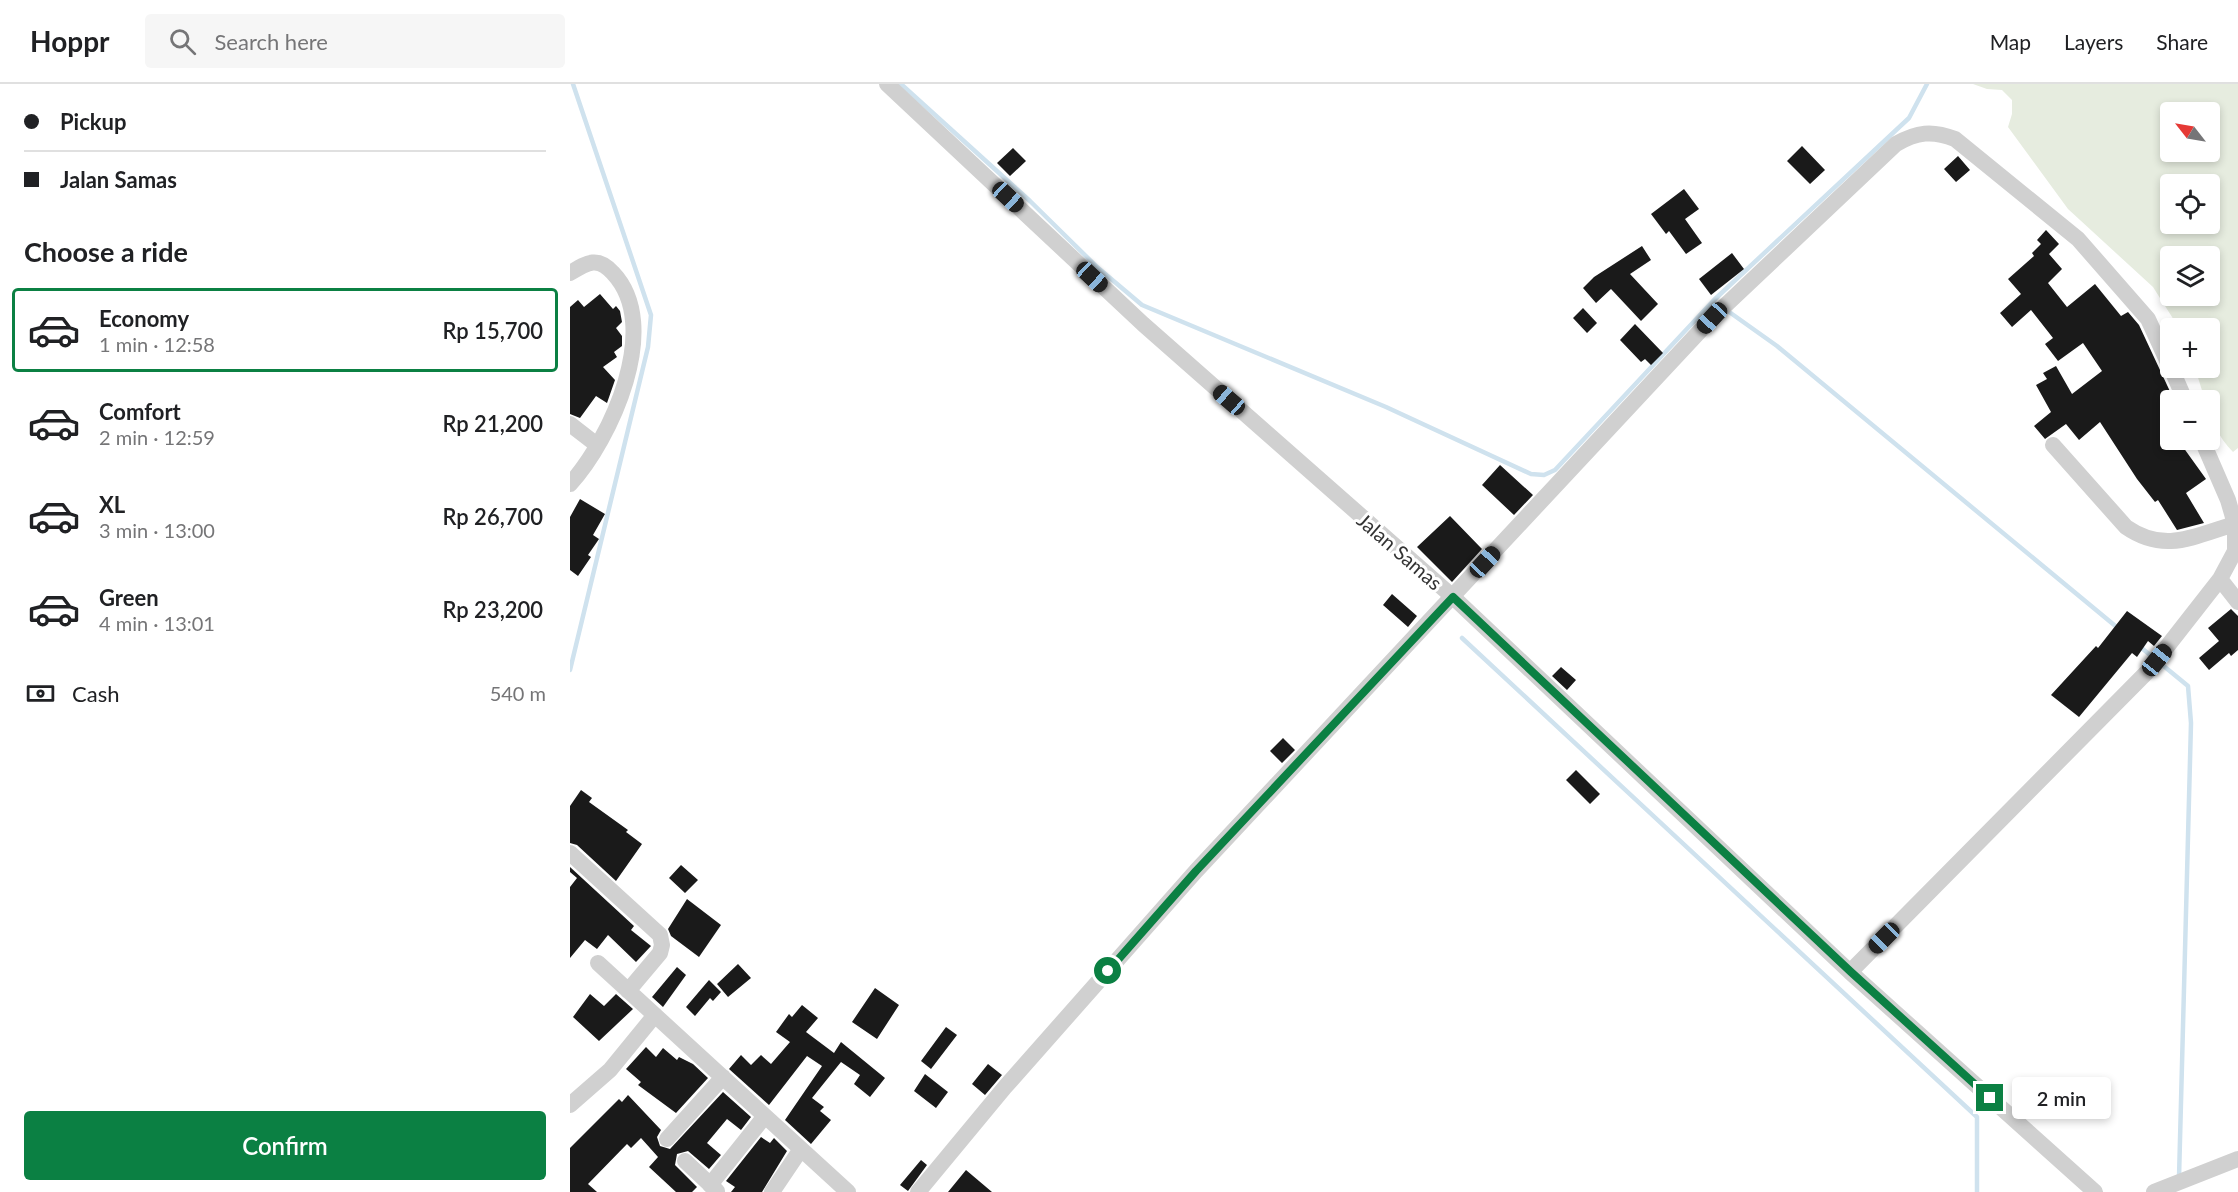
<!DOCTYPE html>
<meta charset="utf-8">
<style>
body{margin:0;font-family:Lato,sans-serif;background:#f6f6f6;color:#202124;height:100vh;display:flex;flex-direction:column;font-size:22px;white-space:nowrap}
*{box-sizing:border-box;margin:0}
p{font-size:20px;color:#757577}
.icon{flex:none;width:33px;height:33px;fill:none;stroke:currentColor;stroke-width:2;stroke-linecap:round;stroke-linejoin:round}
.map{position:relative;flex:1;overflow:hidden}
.side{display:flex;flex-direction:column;background:#fff;width:570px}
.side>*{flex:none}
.guide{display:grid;align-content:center;height:132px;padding:0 24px;background:#fff}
.needle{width:39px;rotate:301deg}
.tools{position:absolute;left:1590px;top:18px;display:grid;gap:12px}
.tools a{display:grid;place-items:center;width:60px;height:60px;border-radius:6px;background:#fff;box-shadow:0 3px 9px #0003;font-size:30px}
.end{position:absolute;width:27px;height:27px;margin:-14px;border:8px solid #0b8043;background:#fff;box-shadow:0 0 0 3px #fff}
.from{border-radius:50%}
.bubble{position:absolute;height:42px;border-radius:6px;background:#fff;box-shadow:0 3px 9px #0003;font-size:20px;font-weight:600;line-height:42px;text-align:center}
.car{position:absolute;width:18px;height:36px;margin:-18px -9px;border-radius:8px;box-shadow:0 0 4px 2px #0007;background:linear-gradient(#222 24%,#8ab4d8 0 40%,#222 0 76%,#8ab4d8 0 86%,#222 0)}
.guide b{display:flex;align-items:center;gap:21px;height:57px;font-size:22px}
.guide b+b{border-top:2px solid #e0e0e0}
.guide i{width:15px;height:15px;background:#202124}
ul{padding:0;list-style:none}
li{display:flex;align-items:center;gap:18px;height:84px;margin:0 12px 9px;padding:0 12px;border:3px solid transparent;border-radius:6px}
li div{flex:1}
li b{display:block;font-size:22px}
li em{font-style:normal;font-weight:600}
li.active{border-color:#0b8043}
li>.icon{width:54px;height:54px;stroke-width:1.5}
h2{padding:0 24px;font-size:27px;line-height:72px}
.pay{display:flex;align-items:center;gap:15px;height:66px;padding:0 24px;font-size:22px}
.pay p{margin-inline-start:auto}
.primary-button{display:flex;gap:12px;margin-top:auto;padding:12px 24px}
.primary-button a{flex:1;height:69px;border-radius:6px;background:#0b8043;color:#fff;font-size:24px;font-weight:600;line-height:69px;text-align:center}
header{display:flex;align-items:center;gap:36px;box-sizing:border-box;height:84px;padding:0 30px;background:#fff;border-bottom:2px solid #e0e0e0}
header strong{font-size:28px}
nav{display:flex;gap:33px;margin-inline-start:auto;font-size:21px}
.search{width:420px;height:54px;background:#f6f6f6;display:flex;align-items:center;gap:15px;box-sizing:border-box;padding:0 21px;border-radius:6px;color:#757577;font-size:22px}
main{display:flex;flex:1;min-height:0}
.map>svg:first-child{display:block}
.green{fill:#e6ecdf;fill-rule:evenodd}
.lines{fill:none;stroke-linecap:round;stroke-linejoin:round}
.stream{stroke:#cfe2ee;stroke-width:4.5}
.building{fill:#1a1a1a}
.minor{stroke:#d0d0d0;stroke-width:16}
.route{stroke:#0b8043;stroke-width:8}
.labels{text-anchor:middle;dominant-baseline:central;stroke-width:6;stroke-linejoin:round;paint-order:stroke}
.street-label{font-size:20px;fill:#333;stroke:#fff}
</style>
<header>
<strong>Hoppr</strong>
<div class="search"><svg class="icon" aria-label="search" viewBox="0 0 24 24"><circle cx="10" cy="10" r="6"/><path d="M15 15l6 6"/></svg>Search here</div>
<nav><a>Map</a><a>Layers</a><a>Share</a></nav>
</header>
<main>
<section class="side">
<div class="guide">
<b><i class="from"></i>Pickup</b>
<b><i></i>Jalan Samas</b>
</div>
<h2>Choose a ride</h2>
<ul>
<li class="active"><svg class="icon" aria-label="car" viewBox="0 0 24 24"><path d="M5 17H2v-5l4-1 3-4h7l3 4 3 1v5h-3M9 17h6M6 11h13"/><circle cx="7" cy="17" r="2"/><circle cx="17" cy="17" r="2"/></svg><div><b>Economy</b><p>1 min · 12:58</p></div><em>Rp 15,700</em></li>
<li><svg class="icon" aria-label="car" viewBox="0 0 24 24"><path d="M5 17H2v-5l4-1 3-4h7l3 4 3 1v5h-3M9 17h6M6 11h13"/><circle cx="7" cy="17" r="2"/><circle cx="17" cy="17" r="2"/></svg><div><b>Comfort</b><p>2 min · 12:59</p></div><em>Rp 21,200</em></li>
<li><svg class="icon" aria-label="car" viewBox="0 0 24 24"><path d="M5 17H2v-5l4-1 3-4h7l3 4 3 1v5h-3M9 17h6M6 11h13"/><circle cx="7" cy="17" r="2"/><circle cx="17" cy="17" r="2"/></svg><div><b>XL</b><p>3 min · 13:00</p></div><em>Rp 26,700</em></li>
<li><svg class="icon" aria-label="car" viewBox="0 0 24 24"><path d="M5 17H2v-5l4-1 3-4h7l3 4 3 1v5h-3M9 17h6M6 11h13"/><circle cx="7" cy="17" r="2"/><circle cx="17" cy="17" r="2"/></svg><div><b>Green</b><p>4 min · 13:01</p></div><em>Rp 23,200</em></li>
</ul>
<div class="pay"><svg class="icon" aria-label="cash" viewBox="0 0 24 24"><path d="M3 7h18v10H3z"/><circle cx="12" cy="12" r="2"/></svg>Cash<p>540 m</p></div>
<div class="primary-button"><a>Confirm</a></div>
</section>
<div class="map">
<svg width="1668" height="1108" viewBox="0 0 1668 1108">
<rect width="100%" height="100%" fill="#fff"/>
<!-- green -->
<path class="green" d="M 1403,0 L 1668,0 L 1668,364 L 1663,368 C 1649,354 1640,336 1640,316 L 1635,316 L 1625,284 L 1640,284 L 1640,244 L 1609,244 L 1583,203 L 1498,125 L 1438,43 L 1442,30 L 1442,16 L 1432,6 L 1417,5 ZM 1600,28 L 1640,28 L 1640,68 L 1600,68 ZM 1600,100 L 1640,100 L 1640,140 L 1600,140 ZM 1600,172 L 1640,172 L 1640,212 L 1600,212 Z"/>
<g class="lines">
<!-- stream -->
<path class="stream" d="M 331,0 L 460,117 L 527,183 L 572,221 L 816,323 L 961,390 L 974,391 L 985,386 L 1144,216 L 1339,34 L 1357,0
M 1155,225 L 1207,262 L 1549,545
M 892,554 L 1407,1033 L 1407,1108
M 1569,562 L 1584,574
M 1590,579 L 1618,602 L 1621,639 L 1609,1094
M 0,586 L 78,263 L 81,231 L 3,0"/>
</g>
<!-- building -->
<path class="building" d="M 1232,62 L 1255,86 L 1240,100 L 1217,77 Z
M 443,64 L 456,77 L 440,92 L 427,79 Z
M 1388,72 L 1400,86 L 1386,98 L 1374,85 Z
M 1114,105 L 1129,125 L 1115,135 L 1132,159 L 1116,170 L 1099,147 L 1096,150 L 1081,130 Z
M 1476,146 L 1489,160 L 1479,170 L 1492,185 L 1478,199 L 1497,223 L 1525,200 L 1551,232 L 1558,228 L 1569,241 L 1604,316 L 1600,316 L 1600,356 L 1608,356 L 1636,395 L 1616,409 L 1634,439 L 1607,446 L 1588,416 L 1585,418 L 1567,395 L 1530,338 L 1509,356 L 1496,340 L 1475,355 L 1464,342 L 1481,328 L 1466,301 L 1477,295 L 1473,289 L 1486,282 L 1502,310 L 1532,287 L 1513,259 L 1488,277 L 1475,260 L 1483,254 L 1461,226 L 1442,243 L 1430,229 L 1451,210 L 1438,195 L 1464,172 L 1462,169 L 1471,160 L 1467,156 Z
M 1072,162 L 1081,176 L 1060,190 L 1088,220 L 1071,237 L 1041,205 L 1026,219 L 1013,204 L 1024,193 Z
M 1162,169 L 1174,185 L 1141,211 L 1129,195 Z
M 30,210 L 43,225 L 46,222 L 50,227 L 52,238 L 46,244 L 52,252 L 52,262 L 44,268 L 47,273 L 33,283 L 45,296 L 37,319 L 26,312 L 10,334 L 0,330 L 0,223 L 8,216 L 14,223 Z
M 1013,224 L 1027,239 L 1017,249 L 1003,234 Z
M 1065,240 L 1093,269 L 1081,281 L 1075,275 L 1071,278 L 1050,256 Z
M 930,381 L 963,411 L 944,431 L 912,401 Z
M 10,415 L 35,430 L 23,451 L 29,455 L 18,471 L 21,473 L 8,492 L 0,486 L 0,433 Z
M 880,432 L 912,465 L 882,498 L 847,463 Z
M 822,510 L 847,532 L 838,543 L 813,521 Z
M 1661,525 L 1668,532 L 1668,566 L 1661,572 L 1659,569 L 1639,586 L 1629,574 L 1649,557 L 1638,544 Z
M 1557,527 L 1592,552 L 1584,562 L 1578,557 L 1567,573 L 1562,569 L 1509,633 L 1481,611 L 1526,562 L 1528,564 Z
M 991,583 L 1006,596 L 997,606 L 982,592 Z
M 713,654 L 725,666 L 712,679 L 700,667 Z
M 1006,686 L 1030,710 L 1020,720 L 996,696 Z
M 11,706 L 22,714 L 19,718 L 58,746 L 56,748 L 72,760 L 46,797 L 7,761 L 0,759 L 0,722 Z
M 111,781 L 128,796 L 115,809 L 99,794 Z
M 0,783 L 64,842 L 61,846 L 81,862 L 66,878 L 38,851 L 27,865 L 15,856 L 0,874 L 0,803 L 7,794 L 0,788 Z
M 117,815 L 151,841 L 129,873 L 101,852 L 98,845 Z
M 168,880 L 181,894 L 158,913 L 147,900 Z
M 107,883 L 116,891 L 93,923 L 82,913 Z
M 139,896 L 151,908 L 143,917 L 140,914 L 125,932 L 116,923 Z
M 305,904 L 329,921 L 307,955 L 282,938 Z
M 20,910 L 34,922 L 46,910 L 63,925 L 29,957 L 3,933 Z
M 232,921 L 248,934 L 236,948 L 264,969 L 271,958 L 315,994 L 300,1013 L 284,1000 L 290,991 L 271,978 L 242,1014 L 254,1023 L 250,1027 L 261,1036 L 241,1060 L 215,1036 L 252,982 L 237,972 L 199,1021 L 159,985 L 171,971 L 181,981 L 191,971 L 201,980 L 220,958 L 206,948 L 219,930 L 222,933 Z
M 376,943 L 387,951 L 361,985 L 351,977 Z
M 76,963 L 86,973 L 93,964 L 107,976 L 109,973 L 123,980 L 138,994 L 106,1029 L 68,1001 L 71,998 L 56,985 Z
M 418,980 L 432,991 L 415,1011 L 402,1000 Z
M 355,990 L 378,1008 L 366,1024 L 344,1007 Z
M 153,1008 L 181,1033 L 171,1046 L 157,1035 L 137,1059 L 151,1071 L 139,1085 L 118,1067 L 107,1070 L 105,1081 L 127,1103 L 122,1108 L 106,1108 L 79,1083 L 88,1073 L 71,1054 L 61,1064 L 57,1060 L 18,1100 L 27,1108 L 0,1108 L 0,1064 L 49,1015 L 52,1018 L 58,1011 L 91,1046 L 87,1053 L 90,1062 L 100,1065 Z
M 191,1053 L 200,1059 L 204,1054 L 217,1067 L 192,1108 L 161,1108 L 165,1103 L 156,1097 Z
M 351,1076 L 357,1081 L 338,1107 L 330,1101 Z
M 396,1086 L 422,1108 L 378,1108 Z"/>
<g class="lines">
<!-- minor -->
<path class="minor" d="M 317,0 L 573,240 L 883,513 L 1280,888 L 1525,1108
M 0,189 C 18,178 28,172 43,189 C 93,242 41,355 0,400
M 1601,284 L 1615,316
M 0,340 L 27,361
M 1483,361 L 1556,443 C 1595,470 1624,452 1665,440
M 1650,495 L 1668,518
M 0,769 L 90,851 L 92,861 L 90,869 L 58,907
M 28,879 L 278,1108
M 1280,888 L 1578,587 L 1650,495 L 1665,467 L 1665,440 L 1658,416 L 1632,356
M 0,1021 L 40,986 L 85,931
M 97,1055 L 153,993
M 115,1077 L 147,1107
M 140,1101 L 195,1032
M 202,1108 L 231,1065
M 348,1108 L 435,1003 L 626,787 L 1142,234 L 1326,60 C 1347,48 1362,46 1385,55 L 1508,155 L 1578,235 L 1600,283
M 1584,1108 L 1668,1075"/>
</g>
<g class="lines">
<!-- route -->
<path class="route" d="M 538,887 L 626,787 L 883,513 L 1281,888 L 1420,1014"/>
</g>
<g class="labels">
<!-- street labels -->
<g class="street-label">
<text transform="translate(830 467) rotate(41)">Jalan Samas</text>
</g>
</g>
</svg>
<div class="tools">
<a><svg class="needle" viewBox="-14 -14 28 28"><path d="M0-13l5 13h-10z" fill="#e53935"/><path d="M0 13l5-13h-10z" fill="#757577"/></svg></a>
<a><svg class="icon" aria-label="locate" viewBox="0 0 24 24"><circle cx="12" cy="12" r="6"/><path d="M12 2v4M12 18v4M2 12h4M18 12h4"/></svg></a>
<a><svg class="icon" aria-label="layers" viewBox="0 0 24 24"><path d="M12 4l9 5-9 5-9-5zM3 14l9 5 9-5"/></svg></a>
<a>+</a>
<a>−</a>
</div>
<i class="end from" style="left:538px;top:887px"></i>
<i class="end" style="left:1420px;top:1014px"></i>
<div class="bubble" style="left:1442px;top:993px;width:99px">2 min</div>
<i class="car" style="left:438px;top:113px;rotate:133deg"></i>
<i class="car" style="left:522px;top:193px;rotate:133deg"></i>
<i class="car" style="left:1142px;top:234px;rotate:223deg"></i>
<i class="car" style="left:659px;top:316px;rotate:311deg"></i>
<i class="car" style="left:915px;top:478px;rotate:43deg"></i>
<i class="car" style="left:1587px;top:576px;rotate:39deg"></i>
<i class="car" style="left:1314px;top:854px;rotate:225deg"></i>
</div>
</main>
